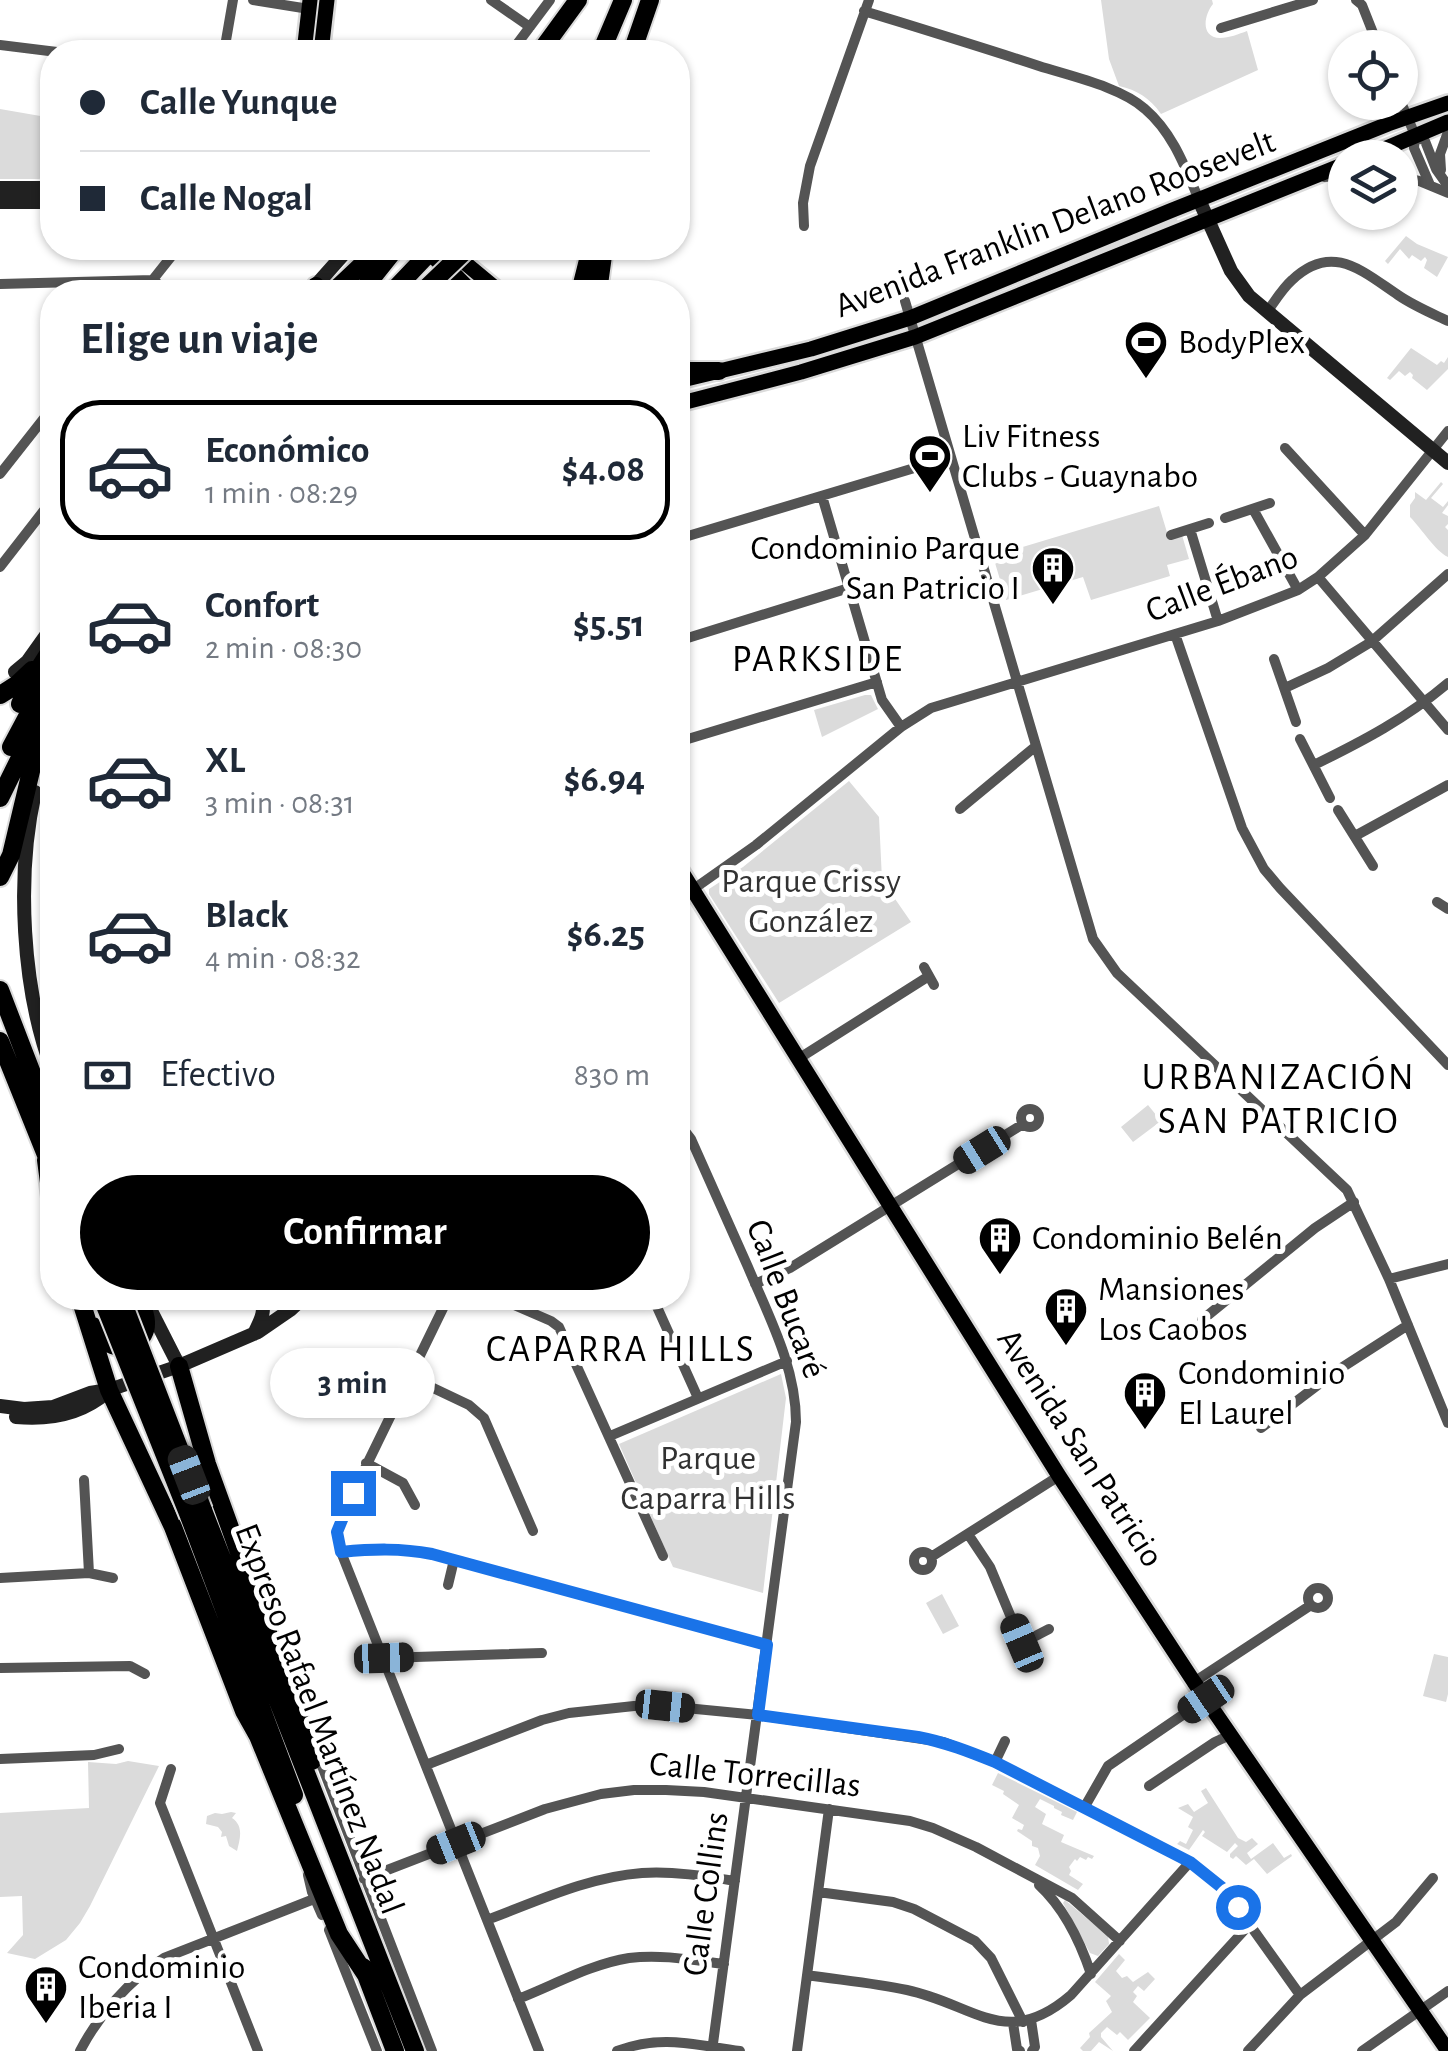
<!DOCTYPE html>
<html lang="es">
<meta charset="utf-8">
<style>
body{margin:0;font-family:"Alegreya Sans",sans-serif;background:#f2f2f3;color:#1f2937;height:100vh;display:flex;flex-direction:column;font-size:38px;white-space:nowrap}
*{box-sizing:border-box;margin:0}
p{font-size:32px;color:#747a83}
.icon{flex:none;width:55px;height:55px;fill:none;stroke:currentColor;stroke-width:2;stroke-linecap:round;stroke-linejoin:round}
.map{position:relative;flex:1;overflow:hidden}
.drawer{position:absolute;left:40px;top:280px;width:650px;height:1030px;display:flex;flex-direction:column;background:#fff;border-radius:40px;box-shadow:0 2px 8px #0004}
.drawer>*{flex:none}
.guide{position:absolute;left:40px;top:40px;width:650px;height:220px;border-radius:40px;box-shadow:0 2px 8px #0004;display:grid;align-content:center;height:220px;padding:0 40px;background:#fff}
.fabs{position:absolute;left:1328px;top:30px;display:grid;gap:20px}
.fabs a{display:grid;place-items:center;width:90px;height:90px;border-radius:50%;background:#fff;box-shadow:0 2px 8px #0004;font-size:50px}
.end{position:absolute;width:45px;height:45px;margin:-22px;border:12px solid #1a73e8;background:#fff;box-shadow:0 0 0 5px #fff}
.from{border-radius:50%}
.bubble{position:absolute;height:70px;border-radius:35px;background:#fff;box-shadow:0 2px 8px #0004;font-size:32px;font-weight:700;line-height:70px;text-align:center}
.car{position:absolute;width:30px;height:60px;margin:-30px -15px;border-radius:12px;box-shadow:0 0 8px 2px #0007;background:linear-gradient(#222 24%,#8ab4d8 0 40%,#222 0 76%,#8ab4d8 0 86%,#222 0)}
.guide b{display:flex;align-items:center;gap:35px;height:95px;font-size:38px}
.guide b+b{border-top:2px solid #e0e1e3}
.guide i{width:25px;height:25px;background:#1f2937}
ul{padding:0;list-style:none}
li{display:flex;align-items:center;gap:30px;height:140px;margin:0 20px 15px;padding:0 20px;border:5px solid transparent;border-radius:40px}
li div{flex:1}
li b{display:block;font-size:38px}
li em{font-style:normal;font-weight:700}
li.selected{border-color:#000}
li>.icon{width:90px;height:90px;stroke-width:1.5}
h2{padding:0 40px;font-size:45px;line-height:120px}
.pay{display:flex;align-items:center;gap:25px;height:110px;padding:0 40px;font-size:38px}
.pay p{margin-inline-start:auto}
.action{display:flex;gap:20px;margin-top:auto;padding:20px 40px}
.action a{flex:1;height:115px;border-radius:60px;background:#000;color:#fff;font-size:40px;font-weight:700;line-height:115px;text-align:center}
.map>svg:first-child{display:block}
.green{fill:#dbdbdb}
.lines{fill:none;stroke-linecap:round;stroke-linejoin:round}
.primary-casing{stroke:#dbdbdb;stroke-width:20}
.highway-casing{stroke:#dbdbdb;stroke-width:22}
.street{stroke:#545454;stroke-width:10}
.secondary{stroke:#212121;stroke-width:14}
.primary{stroke:#000;stroke-width:15}
.highway{stroke:#000;stroke-width:18}
.highway-bridge-casing{stroke:#dbdbdb;stroke-width:22;stroke-linecap:butt}
.highway-bridge{stroke:#000;stroke-width:18}
.route{stroke:#1a73e8;stroke-width:12}
.labels{text-anchor:middle;dominant-baseline:central;stroke-width:10;stroke-linejoin:round;paint-order:stroke}
.street-label{font-size:35px;fill:#000;stroke:#fff}
.poi-label{font-size:35px;fill:#000;stroke:#fff;text-anchor:start}
.park-label{font-size:35px;fill:#323232;stroke:#fff}
.neighbourhood-label{font-size:38px;letter-spacing:2.5px;fill:#000;stroke:#fff}
</style>
<div class="map">
<svg width="1448" height="2051" viewBox="0 0 1448 2051">
<rect width="100%" height="100%" fill="#fff"/>
<!-- green -->
<path class="green" d="M 1101,0 L 1212,0 L 1213,4 C 1204,15 1200,37 1220,38 C 1229,38 1239,34 1247,31 L 1258,70 L 1161,114 C 1150,98 1137,90 1119,86 L 1109,59 Z
M 0,109 L 52,118 L 52,175 L 39,179 L 0,179 Z
M 1176,218 L 1178,221 L 1111,248 L 1050,277 L 936,323 L 935,320 C 1016,287 1095,251 1176,218 Z
M 1406,236 L 1417,244 L 1448,257 L 1437,277 L 1424,268 L 1427,260 L 1425,257 L 1421,261 L 1412,255 L 1409,259 L 1400,249 L 1388,264 L 1385,261 Z
M 1411,348 L 1437,365 L 1441,361 L 1444,363 L 1448,357 L 1448,369 L 1427,390 L 1412,378 L 1413,375 L 1410,372 L 1405,376 L 1399,371 L 1390,380 L 1387,378 Z
M 1441,482 L 1443,484 L 1431,498 L 1443,507 L 1448,501 L 1448,505 L 1442,513 L 1448,516 L 1448,524 L 1445,527 L 1448,530 L 1448,557 C 1435,551 1422,529 1410,517 L 1410,505 L 1415,498 L 1415,492 L 1426,500 Z
M 1159,506 L 1169,539 L 1182,535 L 1189,559 L 1167,565 L 1170,576 L 1091,600 L 1083,577 L 1006,600 L 993,556 Z
M 865,695 L 871,695 L 878,709 L 822,737 L 814,710 Z
M 849,781 L 879,817 L 882,880 L 911,922 L 779,1003 L 709,894 L 709,889 L 743,867 Z
M 1148,1105 L 1161,1121 L 1133,1142 L 1121,1127 Z
M 781,1374 L 786,1398 L 763,1593 L 673,1567 L 619,1444 Z
M 942,1594 L 959,1626 L 943,1634 L 926,1603 Z
M 1434,1654 L 1448,1657 L 1448,1694 L 1446,1702 L 1423,1696 Z
M 128,1761 L 159,1766 L 90,1906 L 80,1923 L 66,1940 L 35,1959 L 7,1953 L 23,1935 L 22,1896 L 0,1897 L 0,1813 L 89,1808 L 88,1762 L 116,1764 Z
M 998,1773 L 1077,1812 L 1073,1820 L 1061,1815 L 1062,1812 L 1054,1808 L 1054,1806 L 1040,1799 L 1035,1807 L 1046,1814 L 1042,1824 L 1064,1835 L 1061,1842 L 1094,1856 L 1092,1859 L 1088,1857 L 1086,1860 L 1080,1857 L 1077,1861 L 1075,1859 L 1069,1867 L 1071,1871 L 1069,1875 L 1083,1884 L 1078,1890 L 1035,1865 L 1040,1856 L 1038,1848 L 1032,1846 L 1032,1841 L 1017,1831 L 1018,1829 L 1022,1830 L 1024,1825 L 1012,1818 L 1019,1805 L 1003,1794 L 1004,1791 L 992,1785 Z
M 1206,1788 L 1238,1838 L 1246,1842 L 1252,1838 L 1258,1844 L 1247,1853 L 1251,1859 L 1273,1843 L 1284,1858 L 1291,1854 L 1292,1856 L 1267,1874 L 1254,1859 L 1246,1865 L 1236,1856 L 1233,1859 L 1230,1857 L 1230,1854 L 1238,1846 L 1235,1843 L 1227,1852 L 1202,1836 L 1205,1832 L 1203,1830 L 1189,1850 L 1177,1844 L 1180,1841 L 1186,1844 L 1193,1830 L 1188,1827 L 1193,1817 L 1178,1808 L 1188,1804 L 1194,1812 L 1208,1803 L 1201,1791 Z
M 231,1812 L 236,1813 L 232,1818 C 244,1826 240,1839 237,1851 L 229,1846 L 226,1836 L 221,1837 L 222,1832 L 218,1827 L 206,1824 L 207,1816 L 215,1813 L 222,1814 Z
M 1065,1900 L 1108,1936 L 1109,1944 L 1098,1956 L 1090,1953 L 1063,1903 Z
M 1119,1954 L 1125,1960 L 1116,1971 L 1122,1978 L 1127,1976 L 1133,1982 L 1148,1972 L 1155,1979 L 1144,1991 L 1138,1986 L 1133,1992 L 1137,1996 L 1133,2002 L 1150,2018 L 1128,2040 L 1120,2032 L 1117,2035 L 1107,2027 L 1101,2033 L 1101,2037 L 1113,2051 L 1099,2042 L 1091,2051 L 1083,2051 L 1080,2048 L 1090,2037 L 1089,2033 L 1112,2012 L 1106,2001 L 1111,1996 L 1095,1982 Z"/>
<g class="lines">
<!-- primary casing -->
<g class="primary-casing">
<path id="primary" d="M 304,52 L 310,0
M 321,52 L 327,0
M 1363,158 L 1448,122
M 447,248 L 500,292
M 678,381 L 811,349 L 910,318 L 1170,211 L 1388,124 L 1448,103
M 678,404 L 801,372 L 915,337 L 1345,164
M 678,866 L 1059,1476 L 1194,1682 L 1448,2051"/>
</g>
<!-- highway casing -->
<g class="highway-casing">
<path id="highway" d="M 540,52 L 578,0
M 601,52 L 623,0
M 632,52 L 650,0
M 427,248 L 470,292
M 313,292 L 316,286
M 333,292 L 368,259 L 386,248
M 361,292 L 396,248
M 392,292 L 431,251
M 580,292 L 591,248
M 598,292 L 604,248
M 678,371 L 719,371
M 0,695 L 16,685 L 32,670
M 20,704 L 31,681 L 52,648
M 11,747 L 52,670
M 0,798 L 52,693
M 0,877 L 11,855 L 32,767 L 52,715
M 0,990 L 52,1125
M 0,1041 L 52,1170
M 46,1160 L 52,1205
M 80,1298 L 109,1390 L 173,1527 L 244,1711 L 258,1736 L 339,1934 L 366,1975
M 93,1326 C 98,1332 103,1341 110,1344 C 127,1353 147,1341 146,1322 C 146,1313 141,1305 138,1298
M 179,1366 L 207,1464 L 296,1710 L 312,1761
M 203,1510 L 415,2051
M 189,1516 L 294,1795
M 363,1967 L 395,2051"/>
</g>
<!-- street -->
<path class="street" d="M 253,0 L 309,9
M 491,0 L 530,27
M 1356,0 L 1362,5 L 1379,48
M 864,11 C 922,29 981,47 1039,66 C 1070,76 1121,87 1145,109 C 1173,133 1185,167 1199,200
M 1221,28 L 1313,0
M 0,45 L 57,52
M 224,52 L 233,0
M 511,52 L 550,0
M 1400,100 L 1415,135 L 1425,141 L 1436,169 L 1448,186
M 1415,136 L 1414,148 L 1430,185
M 1441,170 L 1440,154 L 1448,132
M 1324,177 L 1345,175
M 1400,177 L 1419,181 L 1448,193
M 804,226 L 803,203 L 810,166 L 869,0
M 0,284 L 153,280 L 168,292
M 143,292 L 178,248
M 905,301 L 1093,939 L 1117,973 L 1347,1190 L 1389,1279 L 1448,1423
M 1267,312 C 1275,301 1282,289 1292,280 C 1332,242 1362,271 1398,295 C 1414,306 1431,313 1448,321
M 1285,448 L 1365,535
M 0,474 L 52,408
M 822,496 L 882,700 L 901,727
M 1253,509 L 1298,590
M 1225,518 L 1270,503
M 1190,529 L 1218,621
M 1171,535 L 1209,523
M 678,539 L 951,457
M 0,567 L 52,500
M 1318,577 L 1448,730
M 1175,634 L 1242,828 L 1264,869 L 1280,888 L 1448,1065
M 678,641 L 849,588
M 1274,659 L 1296,722
M 1285,688 L 1328,668 L 1371,642 L 1448,574
M 1300,739 L 1330,798
M 678,742 L 877,682
M 1314,765 C 1363,741 1407,718 1448,683
M 960,809 L 1036,746
M 1338,810 L 1373,866
M 1355,836 L 1448,785
M 678,900 L 756,845 L 901,727 L 931,708 L 1218,621 L 1298,590 L 1318,577 L 1365,535 L 1448,431
M 1437,902 L 1448,909
M 924,967 L 934,985
M 798,1059 L 929,976
M1021 1118a9 9 0 1 1 18 0a9 9 0 1 1-18 0Z
M 678,1122 L 691,1139 C 710,1182 729,1225 748,1267 C 769,1317 796,1367 796,1422 L 712,2051
M 1389,1279 L 1448,1264
M 755,1284 L 790,1268 L 1023,1124
M 448,1298 L 353,1493 L 337,1532 L 341,1552 L 539,2051
M 498,1298 L 551,1321 L 559,1327 L 663,1556
M 653,1298 L 698,1398
M 1202,1320 L 1315,1228 L 1354,1202
M 410,1377 L 469,1405 L 484,1418 L 533,1531
M 1261,1428 L 1335,1372 L 1408,1325
M 610,1436 L 787,1361
M 366,1463 L 403,1483 L 415,1505
M 84,1480 L 89,1573
M 968,1534 L 990,1567 L 1031,1665
M 341,1552 C 373,1549 400,1548 432,1554 L 767,1645
M914 1561a9 9 0 1 1 18 0a9 9 0 1 1-18 0Z
M 931,1557 L 1059,1476
M 0,1578 L 89,1573 L 113,1578
M 448,1585 L 454,1560
M1308 1598a10 10 0 1 1 20 0a10 10 0 1 1-20 0Z
M 1022,1643 L 1049,1629
M 384,1658 L 542,1653
M 0,1668 L 130,1666 L 145,1674
M 1194,1682 L 1311,1605
M 317,1753 L 432,2051
M 0,1759 L 94,1755 L 119,1749
M 995,1762 L 1005,1741
M 426,1765 L 542,1720 L 569,1713 L 634,1706 L 665,1706 L 758,1715 L 943,1742 L 995,1762 L 1190,1862 L 1225,1890 L 1300,1995
M 171,1769 L 160,1803 L 258,2051
M 1149,1786 L 1215,1742 L 1230,1735
M 1084,1808 L 1108,1766 L 1206,1699
M 308,1875 L 312,1892 L 322,1915
M 364,1879 L 545,1809 L 601,1794 L 634,1790 L 666,1790 L 704,1792 L 910,1821 L 933,1828 L 976,1847 L 1072,1898 L 1120,1941
M 1039,1885 C 1065,1909 1080,1941 1091,1974
M 818,1892 L 893,1902 L 914,1909 L 975,1941 L 991,1958 L 1023,2022
M 487,1920 C 538,1901 588,1877 642,1873 C 673,1871 705,1876 735,1881
M 329,1930 L 377,2051
M 807,1975 C 840,1980 874,1983 907,1990 C 974,2004 1006,2051 1071,1995 L 1190,1862
M 518,1999 C 554,1985 591,1964 629,1958 C 661,1954 693,1960 724,1964
M 1031,2020 L 1035,2047 L 1032,2051
M 1013,2023 L 1017,2049 L 1020,2051
M 80,2051 C 98,2016 130,1979 164,1958 L 314,1899
M 617,2051 C 662,2034 694,2045 740,2051
M 797,2051 L 829,1809
M 1134,2051 L 1250,1924
M 1248,2051 L 1300,1995 L 1396,1922 L 1433,1878
M 1362,2051 L 1448,1991"/>
<!-- secondary -->
<path class="secondary" d="M 0,188 L 52,188
M 1199,200 L 1231,271 L 1249,296 L 1448,463
M 0,202 L 52,202
M 310,292 L 349,248
M 15,672 L 27,662 L 52,627
M 35,792 C 16,876 22,989 52,1069
M 148,1305 L 179,1366
M 254,1334 C 260,1321 267,1311 260,1298
M 0,1406 L 24,1409 L 53,1407 L 90,1393 L 109,1390 L 179,1366 L 258,1332 L 290,1310 L 303,1298
M 16,1417 C 49,1420 82,1414 107,1392"/>
<!-- primary -->
<use href="#primary" class="primary"/>
<!-- highway -->
<use href="#highway" class="highway"/>
<!-- highway-bridge casing -->
<g class="highway-bridge-casing">
<path id="highway-bridge" d="M 422,292 L 468,248
M 102,1298 L 189,1516
M 121,1298 L 203,1510"/>
</g>
<!-- highway-bridge -->
<use href="#highway-bridge" class="highway-bridge"/>
</g>
<g class="lines">
<!-- route -->
<path class="route" d="M 353,1493 L 337,1532 L 341,1552 C 373,1549 400,1548 432,1554 L 767,1645 L 758,1715 L 918,1737 C 945,1742 970,1752 995,1762 L 1190,1862 L 1225,1890 L 1238,1907"/>
</g>
<!-- icons -->
<defs>
<g id="stadium-pin" transform="scale(2.25)"><path d="M0 17L-7.5 6A9.5 9.5 0 1 1 7.5 6Z" fill="#000" stroke="#fff"/><path d="M0-5a6.5 5 0 1 0 0 10a6.5 5 0 1 0 0-10ZM-3.5-1.8h7v3.6h-7Z" fill="#fff"/></g>
<g id="building-pin" transform="scale(2.25)"><path d="M0 17L-7.5 6A9.5 9.5 0 1 1 7.5 6Z" fill="#000" stroke="#fff"/><path d="M-4-6H4V6H1V3H-1V6H-4ZM-2.5-4.3h1.7v1.8h-1.7ZM.8-4.3h1.7v1.8H.8ZM-2.5-1h1.7V.8h-1.7ZM.8-1h1.7V.8H.8Z" fill="#fff"/></g>
</defs>
<g fill-rule="evenodd">
<use href="#stadium-pin" x="1146" y="342"/>
<use href="#stadium-pin" x="930" y="456"/>
<use href="#building-pin" x="1053" y="568"/>
<use href="#building-pin" x="1000" y="1238"/>
<use href="#building-pin" x="1066" y="1309"/>
<use href="#building-pin" x="1145" y="1393"/>
<use href="#building-pin" x="46" y="1987"/>
</g>
<g class="labels">
<!-- street labels -->
<g class="street-label">
<text transform="translate(1055 224) rotate(-21)">Avenida Franklin Delano Roosevelt</text>
<text transform="translate(1222 584) rotate(-21)">Calle Ébano</text>
<text transform="translate(786 1299) rotate(69)">Calle Bucaré</text>
<text transform="translate(1080 1448) rotate(57)">Avenida San Patricio</text>
<text transform="translate(319 1719) rotate(69)">Expreso Rafael Martínez Nadal</text>
<text transform="translate(755 1775) rotate(6)">Calle Torrecillas</text>
<text transform="translate(706 1894) rotate(-82)">Calle Collins</text>
</g>
<!-- poi labels -->
<g class="poi-label">
<text x="1178" y="342">BodyPlex</text>
<text x="962" y="436">Liv Fitness<tspan x="962" dy="40">Clubs - Guaynabo</tspan></text>
<text x="1020" y="548" text-anchor="end">Condominio Parque<tspan x="1020" dy="40">San Patricio I</tspan></text>
<text x="1032" y="1238">Condominio Belén</text>
<text x="1098" y="1289">Mansiones<tspan x="1098" dy="40">Los Caobos</tspan></text>
<text x="1178" y="1373">Condominio<tspan x="1178" dy="40">El Laurel</tspan></text>
<text x="78" y="1967">Condominio<tspan x="78" dy="40">Iberia I</tspan></text>
</g>
<!-- park labels -->
<g class="park-label">
<text x="811" y="881">Parque Crissy<tspan x="811" dy="40">González</tspan></text>
<text x="708" y="1458">Parque<tspan x="708" dy="40">Caparra Hills</tspan></text>
</g>
<!-- neighbourhood labels -->
<g class="neighbourhood-label">
<text x="818" y="660">PARKSIDE</text>
<text x="1279" y="1078">URBANIZACIÓN<tspan x="1279" dy="44">SAN PATRICIO</tspan></text>
<text x="621" y="1350">CAPARRA HILLS</text>
</g>
</g>
</svg>
<div class="fabs">
<a><svg class="icon" aria-label="locate" viewBox="0 0 24 24"><circle cx="12" cy="12" r="6"/><path d="M12 2v4M12 18v4M2 12h4M18 12h4"/></svg></a>
<a><svg class="icon" aria-label="layers" viewBox="0 0 24 24"><path d="M12 4l9 5-9 5-9-5zM3 14l9 5 9-5"/></svg></a>
</div>
<i class="end from" style="left:1238px;top:1907px"></i>
<i class="end" style="left:353px;top:1493px"></i>
<div class="bubble" style="left:270px;top:1348px;width:165px">3 min</div>
<i class="car" style="left:982px;top:1150px;rotate:238deg"></i>
<i class="car" style="left:189px;top:1475px;rotate:339deg"></i>
<i class="car" style="left:1022px;top:1643px;rotate:337deg"></i>
<i class="car" style="left:384px;top:1658px;rotate:88deg"></i>
<i class="car" style="left:1206px;top:1699px;rotate:236deg"></i>
<i class="car" style="left:665px;top:1706px;rotate:96deg"></i>
<i class="car" style="left:456px;top:1843px;rotate:248deg"></i>
<div class="guide">
<b><i class="from"></i>Calle Yunque</b>
<b><i></i>Calle Nogal</b>
</div>
<section class="drawer">
<h2>Elige un viaje</h2>
<ul>
<li class="selected"><svg class="icon" aria-label="car" viewBox="0 0 24 24"><path d="M5 17H2v-5l4-1 3-4h7l3 4 3 1v5h-3M9 17h6M6 11h13"/><circle cx="7" cy="17" r="2"/><circle cx="17" cy="17" r="2"/></svg><div><b>Económico</b><p>1 min · 08:29</p></div><em>$4.08</em></li>
<li><svg class="icon" aria-label="car" viewBox="0 0 24 24"><path d="M5 17H2v-5l4-1 3-4h7l3 4 3 1v5h-3M9 17h6M6 11h13"/><circle cx="7" cy="17" r="2"/><circle cx="17" cy="17" r="2"/></svg><div><b>Confort</b><p>2 min · 08:30</p></div><em>$5.51</em></li>
<li><svg class="icon" aria-label="car" viewBox="0 0 24 24"><path d="M5 17H2v-5l4-1 3-4h7l3 4 3 1v5h-3M9 17h6M6 11h13"/><circle cx="7" cy="17" r="2"/><circle cx="17" cy="17" r="2"/></svg><div><b>XL</b><p>3 min · 08:31</p></div><em>$6.94</em></li>
<li><svg class="icon" aria-label="car" viewBox="0 0 24 24"><path d="M5 17H2v-5l4-1 3-4h7l3 4 3 1v5h-3M9 17h6M6 11h13"/><circle cx="7" cy="17" r="2"/><circle cx="17" cy="17" r="2"/></svg><div><b>Black</b><p>4 min · 08:32</p></div><em>$6.25</em></li>
</ul>
<div class="pay"><svg class="icon" aria-label="cash" viewBox="0 0 24 24"><path d="M3 7h18v10H3z"/><circle cx="12" cy="12" r="2"/></svg>Efectivo<p>830 m</p></div>
<div class="action"><a>Confirmar</a></div>
</section>
</div>
